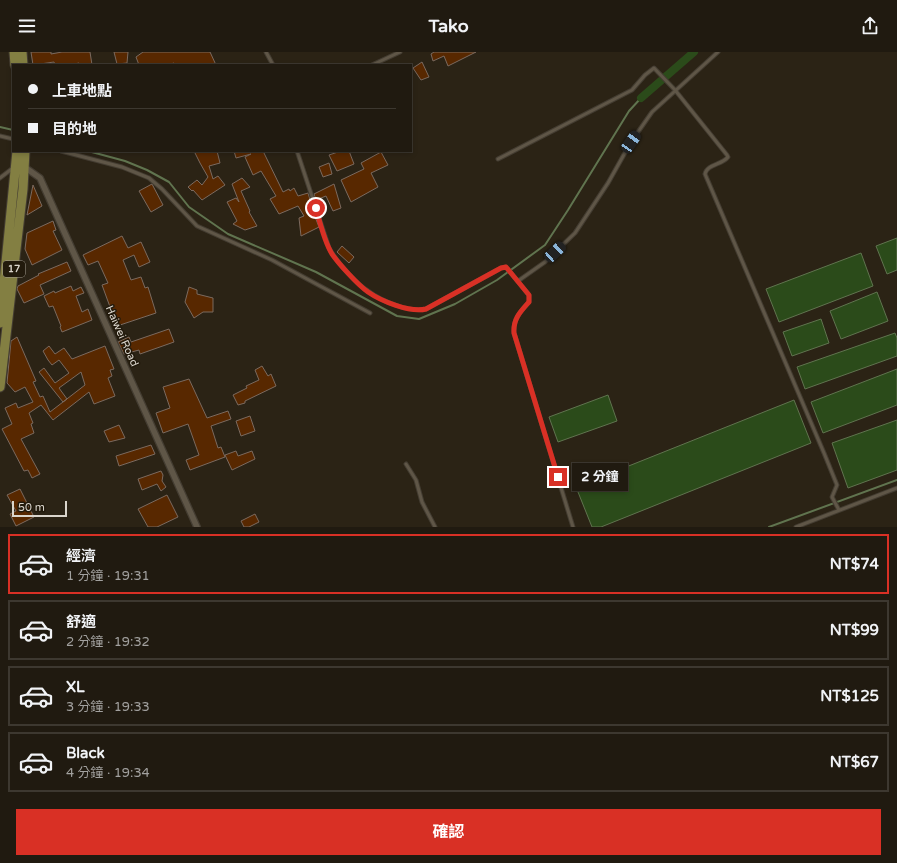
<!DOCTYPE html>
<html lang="zh-TW">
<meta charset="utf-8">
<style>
body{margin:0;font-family:"Varela Round","Noto Sans TC",sans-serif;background:#282319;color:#f1f3f6;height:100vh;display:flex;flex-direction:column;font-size:15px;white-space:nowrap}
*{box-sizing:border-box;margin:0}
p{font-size:13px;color:#a2a19f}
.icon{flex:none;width:22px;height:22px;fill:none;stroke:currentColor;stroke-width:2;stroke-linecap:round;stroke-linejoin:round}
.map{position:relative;height:475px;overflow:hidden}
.drawer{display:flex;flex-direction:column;background:#201a10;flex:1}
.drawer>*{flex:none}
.top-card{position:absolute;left:12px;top:12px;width:400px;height:88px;border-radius:0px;box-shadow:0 2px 6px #0003,0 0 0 1px #3d3830;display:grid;align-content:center;height:88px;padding:0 16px;background:#201a10}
.scale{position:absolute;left:12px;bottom:10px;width:55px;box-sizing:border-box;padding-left:4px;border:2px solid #dad5cc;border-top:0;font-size:11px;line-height:14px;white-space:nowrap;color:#dad5cc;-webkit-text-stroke:3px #221a0c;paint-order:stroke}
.end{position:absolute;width:18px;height:18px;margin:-9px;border:5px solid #d93025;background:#fff;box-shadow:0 0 0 2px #fff}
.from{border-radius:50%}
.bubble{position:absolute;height:28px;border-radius:0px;background:#201a10;box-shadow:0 2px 6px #0003,0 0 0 1px #3d3830;font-size:13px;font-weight:700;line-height:28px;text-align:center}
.car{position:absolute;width:12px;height:24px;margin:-12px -6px;border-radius:5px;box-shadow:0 0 3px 1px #0007;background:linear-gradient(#222 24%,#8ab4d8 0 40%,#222 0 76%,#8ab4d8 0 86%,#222 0)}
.top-card b{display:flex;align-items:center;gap:14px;height:38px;font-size:15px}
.top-card b+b{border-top:1px solid #3d3830}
.top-card i{width:10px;height:10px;background:#f1f3f6}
ul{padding:7px 0 0;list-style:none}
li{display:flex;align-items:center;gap:12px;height:60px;margin:0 8px 6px;padding:0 8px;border:2px solid #3d3830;border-radius:0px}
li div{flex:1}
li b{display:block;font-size:15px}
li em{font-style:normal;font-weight:700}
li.active{border-color:#d93025}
li>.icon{width:36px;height:36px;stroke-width:1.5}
.cta{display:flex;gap:8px;margin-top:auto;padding:8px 16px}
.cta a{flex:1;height:46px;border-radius:0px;background:#d93025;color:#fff;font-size:16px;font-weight:700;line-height:46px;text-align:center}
header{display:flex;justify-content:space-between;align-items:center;height:52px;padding:0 16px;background:#201a10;font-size:18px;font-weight:700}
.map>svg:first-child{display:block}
.water{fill:#2b4b1a;stroke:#60744f}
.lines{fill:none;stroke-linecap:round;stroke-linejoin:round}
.stream{stroke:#60744f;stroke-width:2}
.canal{stroke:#2b4b1a;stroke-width:8}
.building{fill:#582800;stroke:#7b6a5f}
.lane-casing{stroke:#443d32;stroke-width:5}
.street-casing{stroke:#443d32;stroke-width:8}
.primary-casing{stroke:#443d32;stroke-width:11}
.lane{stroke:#5f5647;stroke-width:3}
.street{stroke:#5f5647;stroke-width:5.5}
.primary{stroke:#837f42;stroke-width:9}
.route{stroke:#d93025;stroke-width:5}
.labels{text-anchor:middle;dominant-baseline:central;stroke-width:3;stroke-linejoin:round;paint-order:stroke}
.shield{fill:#221a0c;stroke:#a39d92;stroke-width:1}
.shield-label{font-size:10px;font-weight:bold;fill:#dad5cc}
.street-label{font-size:11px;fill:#dad5cc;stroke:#221a0c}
</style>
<header><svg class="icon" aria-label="menu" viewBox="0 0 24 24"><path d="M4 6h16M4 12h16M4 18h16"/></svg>Tako<svg class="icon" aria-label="share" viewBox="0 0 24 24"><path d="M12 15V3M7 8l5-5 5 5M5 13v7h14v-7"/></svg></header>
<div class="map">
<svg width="897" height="475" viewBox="0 0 897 475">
<rect width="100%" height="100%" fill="#2b2315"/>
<!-- water -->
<path class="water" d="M 897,186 L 897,218 L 887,222 L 876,194 Z
M 861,201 L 873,234 L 779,270 L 766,237 Z
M 877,240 L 888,269 L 841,287 L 830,259 Z
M 821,267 L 829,291 L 792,304 L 783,280 Z
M 895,281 L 897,286 L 897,304 L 805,337 L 797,315 Z
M 897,317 L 897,353 L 823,381 L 811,350 Z
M 608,343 L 617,369 L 558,390 L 549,365 Z
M 794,348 L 811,391 L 601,475 L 592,475 L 576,435 Z
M 897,368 L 897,418 L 848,436 L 832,391 Z"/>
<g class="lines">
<!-- stream -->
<path class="stream" d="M 0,75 L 13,78
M 88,99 L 125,109 L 147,118 L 169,130 L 189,155 L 228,182 L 316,220 L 397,264 L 419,267 L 455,252 L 497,228 L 545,193 L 568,158 L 629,59 L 641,46
M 769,475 L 897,428"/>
<!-- canal -->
<path class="canal" d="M 641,46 L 694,0"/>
</g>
<!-- building -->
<path class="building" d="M 31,0 L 51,0 L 51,2 L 62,0 L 90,0 L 92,13 L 79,13 L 79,11 L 70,13 L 55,13 L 54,10 L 33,13 Z
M 114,0 L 128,0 L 127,11 L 117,12 Z
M 143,0 L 210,0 L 216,13 L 174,13 L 174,11 L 167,13 L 139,13 L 136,5 Z
M 434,0 L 476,0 L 448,14 L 444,4 L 433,9 L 431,2 Z
M 422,10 L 429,25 L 421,28 L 413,16 Z
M 194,99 L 217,99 L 220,111 L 209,114 L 213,127 L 218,124 L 225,133 L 202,148 L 193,138 L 192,139 L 188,135 L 197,128 L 202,133 L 208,125 L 200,111 Z
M 234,99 L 263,99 L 283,140 L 289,137 L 290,139 L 294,136 L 298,144 L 308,141 L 311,151 L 310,152 L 319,175 L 301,184 L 299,166 L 304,164 L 298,154 L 279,162 L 270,147 L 276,144 L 261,119 L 253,123 L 245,105 L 251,102 L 236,106 Z
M 341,99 L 349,99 L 354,112 L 337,119 L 329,103 Z
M 381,100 L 388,113 L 371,121 L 378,135 L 351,150 L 341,128 L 364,117 L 361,111 Z
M 329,111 L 332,122 L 323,125 L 319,115 Z
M 242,126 L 250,135 L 241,139 L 250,159 L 249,160 L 257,174 L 245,178 L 233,172 L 237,169 L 227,150 L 236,146 L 239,150 L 232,132 Z
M 152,132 L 163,153 L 151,160 L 139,139 Z
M 334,132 L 341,156 L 333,159 L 326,144 L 316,148 L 314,142 Z
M 33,133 L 42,154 L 27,163 Z
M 53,169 L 56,178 L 53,179 L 62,198 L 32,213 L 25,197 L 27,181 Z
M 122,184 L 128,196 L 141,190 L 150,210 L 139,215 L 134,203 L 123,208 L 131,228 L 141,225 L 145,236 L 148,235 L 156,261 L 117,274 L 102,233 L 108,231 L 98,209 L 88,213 L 83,203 Z
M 342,194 L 354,205 L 349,211 L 337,200 Z
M 67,210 L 71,219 L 40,233 L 44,242 L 24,251 L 17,237 L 18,234 L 39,223 L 38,222 Z
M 71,234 L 73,239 L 81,235 L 84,241 L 76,244 L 82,260 L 88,257 L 92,268 L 62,280 L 60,275 L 61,274 L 53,254 L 49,255 L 44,244 L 54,239 L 55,241 Z
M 189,235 L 197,238 L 197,242 L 213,246 L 213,260 L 203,260 L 194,266 L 185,250 Z
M 169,277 L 174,290 L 140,302 L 139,298 L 124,302 L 118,290 L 129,285 L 131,290 Z
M 17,285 L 36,329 L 33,330 L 40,345 L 43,344 L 50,360 L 85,333 L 81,320 L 59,336 L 67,347 L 63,350 L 39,320 L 44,316 L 55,331 L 69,321 L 59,308 L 52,313 L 48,308 L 43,299 L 49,294 L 55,302 L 64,296 L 72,307 L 105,294 L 114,317 L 110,318 L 112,324 L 108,326 L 115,344 L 94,352 L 89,340 L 53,368 L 41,353 L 29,361 L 33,371 L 31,372 L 34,381 L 21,387 L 40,422 L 32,426 L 28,418 L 24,419 L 2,377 L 12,372 L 5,356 L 16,351 L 18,356 L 33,350 L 25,335 L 15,340 L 7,331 L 11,289 Z
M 262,314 L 268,324 L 271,322 L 276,334 L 245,349 L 245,351 L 238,353 L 233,343 L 247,336 L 246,334 L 259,328 L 255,318 Z
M 189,327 L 207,366 L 228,359 L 231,367 L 211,374 L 218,396 L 221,395 L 225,405 L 190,418 L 186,408 L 199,403 L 188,372 L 163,381 L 156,361 L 170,356 L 163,335 Z
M 250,364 L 255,379 L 241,384 L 236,369 Z
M 119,373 L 125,386 L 109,390 L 104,379 Z
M 151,393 L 155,402 L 119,414 L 116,404 Z
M 236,399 L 238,404 L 252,399 L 255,407 L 232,418 L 225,403 Z
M 161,419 L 163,423 L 162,429 L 166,435 L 161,439 L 157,432 L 142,438 L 138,427 Z
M 20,437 L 34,465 L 16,474 L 10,462 L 16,459 L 7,443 Z
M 167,443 L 178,465 L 157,475 L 148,475 L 138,457 Z
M 255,462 L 259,470 L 249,475 L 244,475 L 241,469 Z"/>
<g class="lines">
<!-- lane casing -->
<g class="lane-casing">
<path id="lane" d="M 266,0 L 273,13
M 372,13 L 400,0
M 0,84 L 13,87
M 61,99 L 122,115 L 149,126 L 162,137 L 197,174 L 272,208 L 370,261
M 297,99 L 329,196 C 336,209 355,231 368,239 C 381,249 410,261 426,257 L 501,216 L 506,215 L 529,243 L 529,250 C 520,260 513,267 514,281 L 573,475
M 498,107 L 632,38 L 645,23 L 654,16 L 675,38 L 727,103 L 728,105 C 722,113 707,112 705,122 L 824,401 L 837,433 L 832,445 L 839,458
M 0,126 L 13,116
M 518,229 L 545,210 L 575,181 L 608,131 L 631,90 L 652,60 L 718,0
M 406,412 L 416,428 L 422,450 L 435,475
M 796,475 L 897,436"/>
</g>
<!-- street casing -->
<g class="street-casing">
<path id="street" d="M 23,114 L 40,126 L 197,475"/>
</g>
<!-- primary casing -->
<g class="primary-casing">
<path id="primary" d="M 14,0 L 15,13
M 22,0 L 23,13
M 0,271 L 17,99
M 0,335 L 23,137 L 25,99"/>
</g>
<!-- lane -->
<use href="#lane" class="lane"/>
<!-- street -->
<use href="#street" class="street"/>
<!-- primary -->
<use href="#primary" class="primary"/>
</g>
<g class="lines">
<!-- route -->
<path class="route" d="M 316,156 C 320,171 324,189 332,202 C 339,212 358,233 368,240 C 381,249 410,261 426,257 L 501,216 L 506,215 L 529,243 L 529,250 C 520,260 513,267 514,281 L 558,425"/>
</g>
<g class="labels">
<!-- shield labels -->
<rect class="shield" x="3" y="209" width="22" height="16" rx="3"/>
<g class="shield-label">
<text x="14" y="217">17</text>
</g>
<!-- street labels -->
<g class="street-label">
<text transform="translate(122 284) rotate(66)">Haiwei Road</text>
</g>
</g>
</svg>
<div class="scale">50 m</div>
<i class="end from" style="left:316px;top:156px"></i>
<i class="end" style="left:558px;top:425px"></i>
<div class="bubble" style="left:572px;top:411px;width:56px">2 分鐘</div>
<i class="car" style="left:631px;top:90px;rotate:35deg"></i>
<i class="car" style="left:555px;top:200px;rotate:47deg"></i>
<div class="top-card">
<b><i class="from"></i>上車地點</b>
<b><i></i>目的地</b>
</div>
</div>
<section class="drawer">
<ul>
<li class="active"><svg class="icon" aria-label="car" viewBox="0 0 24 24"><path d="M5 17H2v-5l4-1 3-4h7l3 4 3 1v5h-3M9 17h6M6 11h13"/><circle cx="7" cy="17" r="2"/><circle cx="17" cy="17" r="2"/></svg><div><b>經濟</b><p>1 分鐘 · 19:31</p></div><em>NT$74</em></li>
<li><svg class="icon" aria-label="car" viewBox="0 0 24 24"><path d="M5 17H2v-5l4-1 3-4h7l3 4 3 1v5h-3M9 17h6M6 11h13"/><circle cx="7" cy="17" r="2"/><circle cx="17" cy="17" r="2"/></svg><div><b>舒適</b><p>2 分鐘 · 19:32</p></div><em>NT$99</em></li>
<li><svg class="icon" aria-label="car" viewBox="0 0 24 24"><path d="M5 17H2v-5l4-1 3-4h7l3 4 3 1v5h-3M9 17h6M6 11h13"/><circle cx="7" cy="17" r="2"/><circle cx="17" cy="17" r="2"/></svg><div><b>XL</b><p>3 分鐘 · 19:33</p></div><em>NT$125</em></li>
<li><svg class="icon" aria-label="car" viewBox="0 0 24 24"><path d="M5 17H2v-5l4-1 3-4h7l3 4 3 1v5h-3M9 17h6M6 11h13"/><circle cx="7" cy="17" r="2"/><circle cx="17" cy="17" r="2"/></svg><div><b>Black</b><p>4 分鐘 · 19:34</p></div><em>NT$67</em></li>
</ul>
<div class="cta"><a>確認</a></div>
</section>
